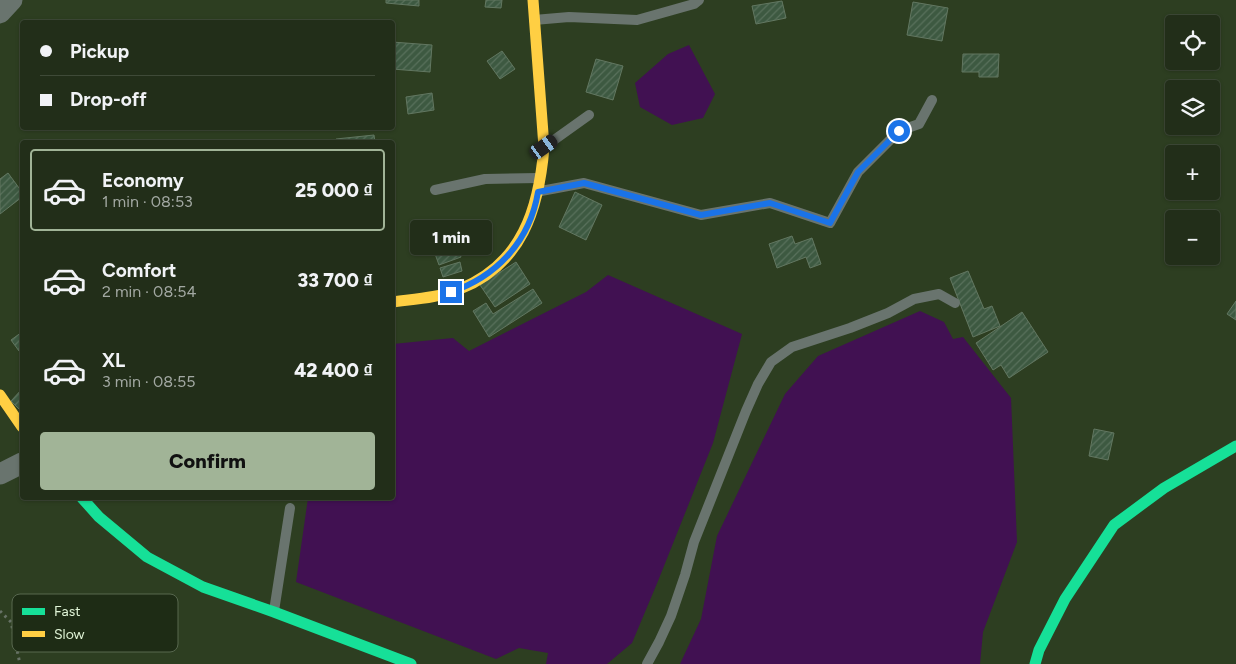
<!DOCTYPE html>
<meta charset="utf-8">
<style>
body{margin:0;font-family:Figtree,sans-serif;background:#2e3a26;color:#f1f3f6;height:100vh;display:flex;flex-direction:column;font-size:19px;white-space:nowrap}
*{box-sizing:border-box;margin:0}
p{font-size:16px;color:#a2a8a2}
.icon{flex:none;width:28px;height:28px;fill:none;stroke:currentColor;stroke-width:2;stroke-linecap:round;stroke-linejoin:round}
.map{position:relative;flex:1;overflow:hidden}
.panel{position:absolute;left:20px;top:140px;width:375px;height:360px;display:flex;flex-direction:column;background:#222e19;border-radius:5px;box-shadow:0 1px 4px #0004,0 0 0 1px #3f4a38}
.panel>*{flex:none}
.top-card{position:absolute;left:20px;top:20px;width:375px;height:110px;border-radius:5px;box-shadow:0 1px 4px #0004,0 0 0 1px #3f4a38;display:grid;align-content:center;height:110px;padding:0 20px;background:#222e19}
.controls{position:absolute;left:1165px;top:15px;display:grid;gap:10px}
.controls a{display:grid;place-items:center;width:55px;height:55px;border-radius:5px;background:#222e19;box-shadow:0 1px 4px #0004,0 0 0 1px #3f4a38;font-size:25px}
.end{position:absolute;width:22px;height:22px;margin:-11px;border:6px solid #1a73e8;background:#fff;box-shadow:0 0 0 2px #fff}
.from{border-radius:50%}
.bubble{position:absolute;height:35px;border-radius:5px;background:#222e19;box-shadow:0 1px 4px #0004,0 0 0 1px #3f4a38;font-size:16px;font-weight:800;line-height:35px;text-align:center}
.car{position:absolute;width:15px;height:30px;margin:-15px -8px;border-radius:6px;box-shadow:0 0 4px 1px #0007;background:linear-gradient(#222 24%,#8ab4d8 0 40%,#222 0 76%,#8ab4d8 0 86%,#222 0)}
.top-card b{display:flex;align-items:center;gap:18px;height:48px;font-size:19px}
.top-card b+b{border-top:1px solid #3f4a38}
.top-card i{width:12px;height:12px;background:#f1f3f6}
ul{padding:9px 0 0;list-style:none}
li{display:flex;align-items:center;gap:15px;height:82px;margin:0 10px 8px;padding:0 10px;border:2px solid transparent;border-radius:5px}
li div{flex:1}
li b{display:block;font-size:19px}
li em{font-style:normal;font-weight:800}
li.current{border-color:#a1b497}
li>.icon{width:45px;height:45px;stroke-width:1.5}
.button{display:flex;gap:10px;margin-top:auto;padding:10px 20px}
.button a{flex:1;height:58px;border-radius:5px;background:#a1b497;color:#111;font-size:20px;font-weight:800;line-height:58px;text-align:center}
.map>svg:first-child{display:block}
.water{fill:#411152}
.building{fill:url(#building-hatch);stroke:#627761}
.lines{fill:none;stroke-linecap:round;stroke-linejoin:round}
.path{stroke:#677266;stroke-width:3;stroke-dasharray:2.5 4;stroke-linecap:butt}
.lane{stroke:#69746e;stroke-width:10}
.street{stroke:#69746e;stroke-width:21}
.fast{stroke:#16e098;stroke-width:11}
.slow{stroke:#ffcf43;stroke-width:11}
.route{stroke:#1a73e8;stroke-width:6}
.key{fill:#1e2c15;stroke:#58684f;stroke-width:1}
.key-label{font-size:14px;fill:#e0f4d6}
</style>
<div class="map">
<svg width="1236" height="664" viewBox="0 0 1236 664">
<defs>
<pattern id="building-hatch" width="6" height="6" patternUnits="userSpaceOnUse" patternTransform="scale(1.25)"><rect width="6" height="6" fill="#3d5941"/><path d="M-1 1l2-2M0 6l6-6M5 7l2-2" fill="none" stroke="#59715c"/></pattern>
</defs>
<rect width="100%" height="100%" fill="#2d3e21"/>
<!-- water -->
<path class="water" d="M 689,45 L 715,94 L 703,118 L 672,125 L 640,107 L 635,83 L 668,54 Z
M 608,275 L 742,334 L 713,443 L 658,581 L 632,643 L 607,664 L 546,664 L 548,653 L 519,648 L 496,659 L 296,582 L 308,498 L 392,498 L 393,344 L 453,338 L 469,351 L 586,292 Z
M 920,311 L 944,322 L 953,339 L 963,337 L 1011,398 L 1017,542 L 983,632 L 980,664 L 680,664 L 701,619 L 717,536 L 785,394 L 818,356 Z"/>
<!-- building -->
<path class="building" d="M 386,0 L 419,0 L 419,6 L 386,3 Z
M 486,0 L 502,0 L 501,8 L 485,7 Z
M 782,1 L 786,18 L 756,24 L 752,6 Z
M 913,2 L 948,8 L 942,41 L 907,35 Z
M 392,42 L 432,45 L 430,72 L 392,69 Z
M 502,51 L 515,69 L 500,79 L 487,61 Z
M 963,54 L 999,54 L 998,77 L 979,77 L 979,72 L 962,72 Z
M 596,59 L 623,66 L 613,100 L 586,92 Z
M 432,93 L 434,110 L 408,114 L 406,97 Z
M 374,135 L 375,142 L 337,142 L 336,139 Z
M 8,173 L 22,192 L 22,197 L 0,214 L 0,179 Z
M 575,192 L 602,205 L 586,240 L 559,227 Z
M 450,226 L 461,257 L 439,265 L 434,251 L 424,255 L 418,237 Z
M 792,236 L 795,244 L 812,238 L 821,264 L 810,268 L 806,257 L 777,268 L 769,244 Z
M 460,262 L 462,271 L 443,277 L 440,268 Z
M 516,262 L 530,284 L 495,307 L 480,285 Z
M 968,271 L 984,309 L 992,306 L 1000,326 L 973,337 L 950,278 Z
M 533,289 L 542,303 L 489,337 L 473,311 L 486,303 L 493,314 Z
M 1236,301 L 1236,320 L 1227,314 Z
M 1022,312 L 1048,352 L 1009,378 L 1001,365 L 993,370 L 976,343 Z
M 22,332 L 22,349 L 19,351 L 11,340 Z
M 22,389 L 22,412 L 11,401 Z
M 1094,429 L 1114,433 L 1108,460 L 1089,456 Z"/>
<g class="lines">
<!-- path -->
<path class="path" d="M 0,611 L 11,622 L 20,664"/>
<!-- lane -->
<path class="lane" d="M 534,20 L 569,17 L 637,20 L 694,4 L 699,0
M 547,145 L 589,115
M 435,190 L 485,179 L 539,178
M 541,191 L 584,183 L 701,215 L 770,203 L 830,223 L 858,172 L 899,131 L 919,124 L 932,100
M 274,611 L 290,508
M 647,664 L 659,642 L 671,616 L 685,575 L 694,542 L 746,411 L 758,384 L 771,362 L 792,347 L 850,328 L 888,313 L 914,299 L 939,294 L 955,303"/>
<!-- street -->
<path class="street" d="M 0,13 L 12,0
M 0,474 L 22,463"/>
<!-- fast -->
<path class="fast" d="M 82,498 L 99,517 L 147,557 L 203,587 L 274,612 L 411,664
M 1035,664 L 1039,650 L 1065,599 L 1114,525 L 1164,488 L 1236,446"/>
<!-- slow -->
<path class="slow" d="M 392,302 C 414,299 438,298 460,289 C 522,264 539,209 544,147 L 533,0
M 0,395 L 22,427"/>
</g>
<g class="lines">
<!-- route -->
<path class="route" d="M 451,292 C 498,276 530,240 538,192 L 584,183 L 701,215 L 770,203 L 830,223 L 858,172 L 899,131"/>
</g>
<!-- legend -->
<rect x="12" y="594" width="166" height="58" rx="8" class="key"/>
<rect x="22" y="608" width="23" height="7" fill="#16e098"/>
<rect x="22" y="631" width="23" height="6" fill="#ffcf43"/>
<g class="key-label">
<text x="54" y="616">Fast</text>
<text x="54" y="639">Slow</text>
</g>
</svg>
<div class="controls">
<a><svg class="icon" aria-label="locate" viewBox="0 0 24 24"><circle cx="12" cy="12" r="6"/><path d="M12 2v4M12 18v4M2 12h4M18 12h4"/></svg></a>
<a><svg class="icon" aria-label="layers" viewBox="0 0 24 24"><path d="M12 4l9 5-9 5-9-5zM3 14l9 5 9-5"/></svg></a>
<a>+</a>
<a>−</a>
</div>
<i class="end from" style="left:899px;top:131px"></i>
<i class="end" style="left:451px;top:292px"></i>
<div class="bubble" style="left:410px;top:220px;width:82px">1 min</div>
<i class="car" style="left:544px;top:147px;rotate:55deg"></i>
<div class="top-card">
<b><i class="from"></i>Pickup</b>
<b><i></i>Drop-off</b>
</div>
<section class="panel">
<ul>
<li class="current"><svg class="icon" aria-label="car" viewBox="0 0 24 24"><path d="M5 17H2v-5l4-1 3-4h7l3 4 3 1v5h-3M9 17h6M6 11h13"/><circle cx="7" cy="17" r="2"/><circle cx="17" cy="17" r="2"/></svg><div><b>Economy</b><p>1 min · 08:53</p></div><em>25 000 ₫</em></li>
<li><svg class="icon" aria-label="car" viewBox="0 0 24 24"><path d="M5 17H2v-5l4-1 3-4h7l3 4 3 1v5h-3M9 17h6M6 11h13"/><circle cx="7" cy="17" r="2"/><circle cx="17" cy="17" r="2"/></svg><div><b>Comfort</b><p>2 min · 08:54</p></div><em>33 700 ₫</em></li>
<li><svg class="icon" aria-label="car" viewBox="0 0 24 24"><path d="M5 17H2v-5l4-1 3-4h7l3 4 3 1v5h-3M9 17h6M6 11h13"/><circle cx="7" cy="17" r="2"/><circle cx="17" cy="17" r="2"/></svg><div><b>XL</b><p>3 min · 08:55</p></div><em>42 400 ₫</em></li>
</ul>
<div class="button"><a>Confirm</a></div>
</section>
</div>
